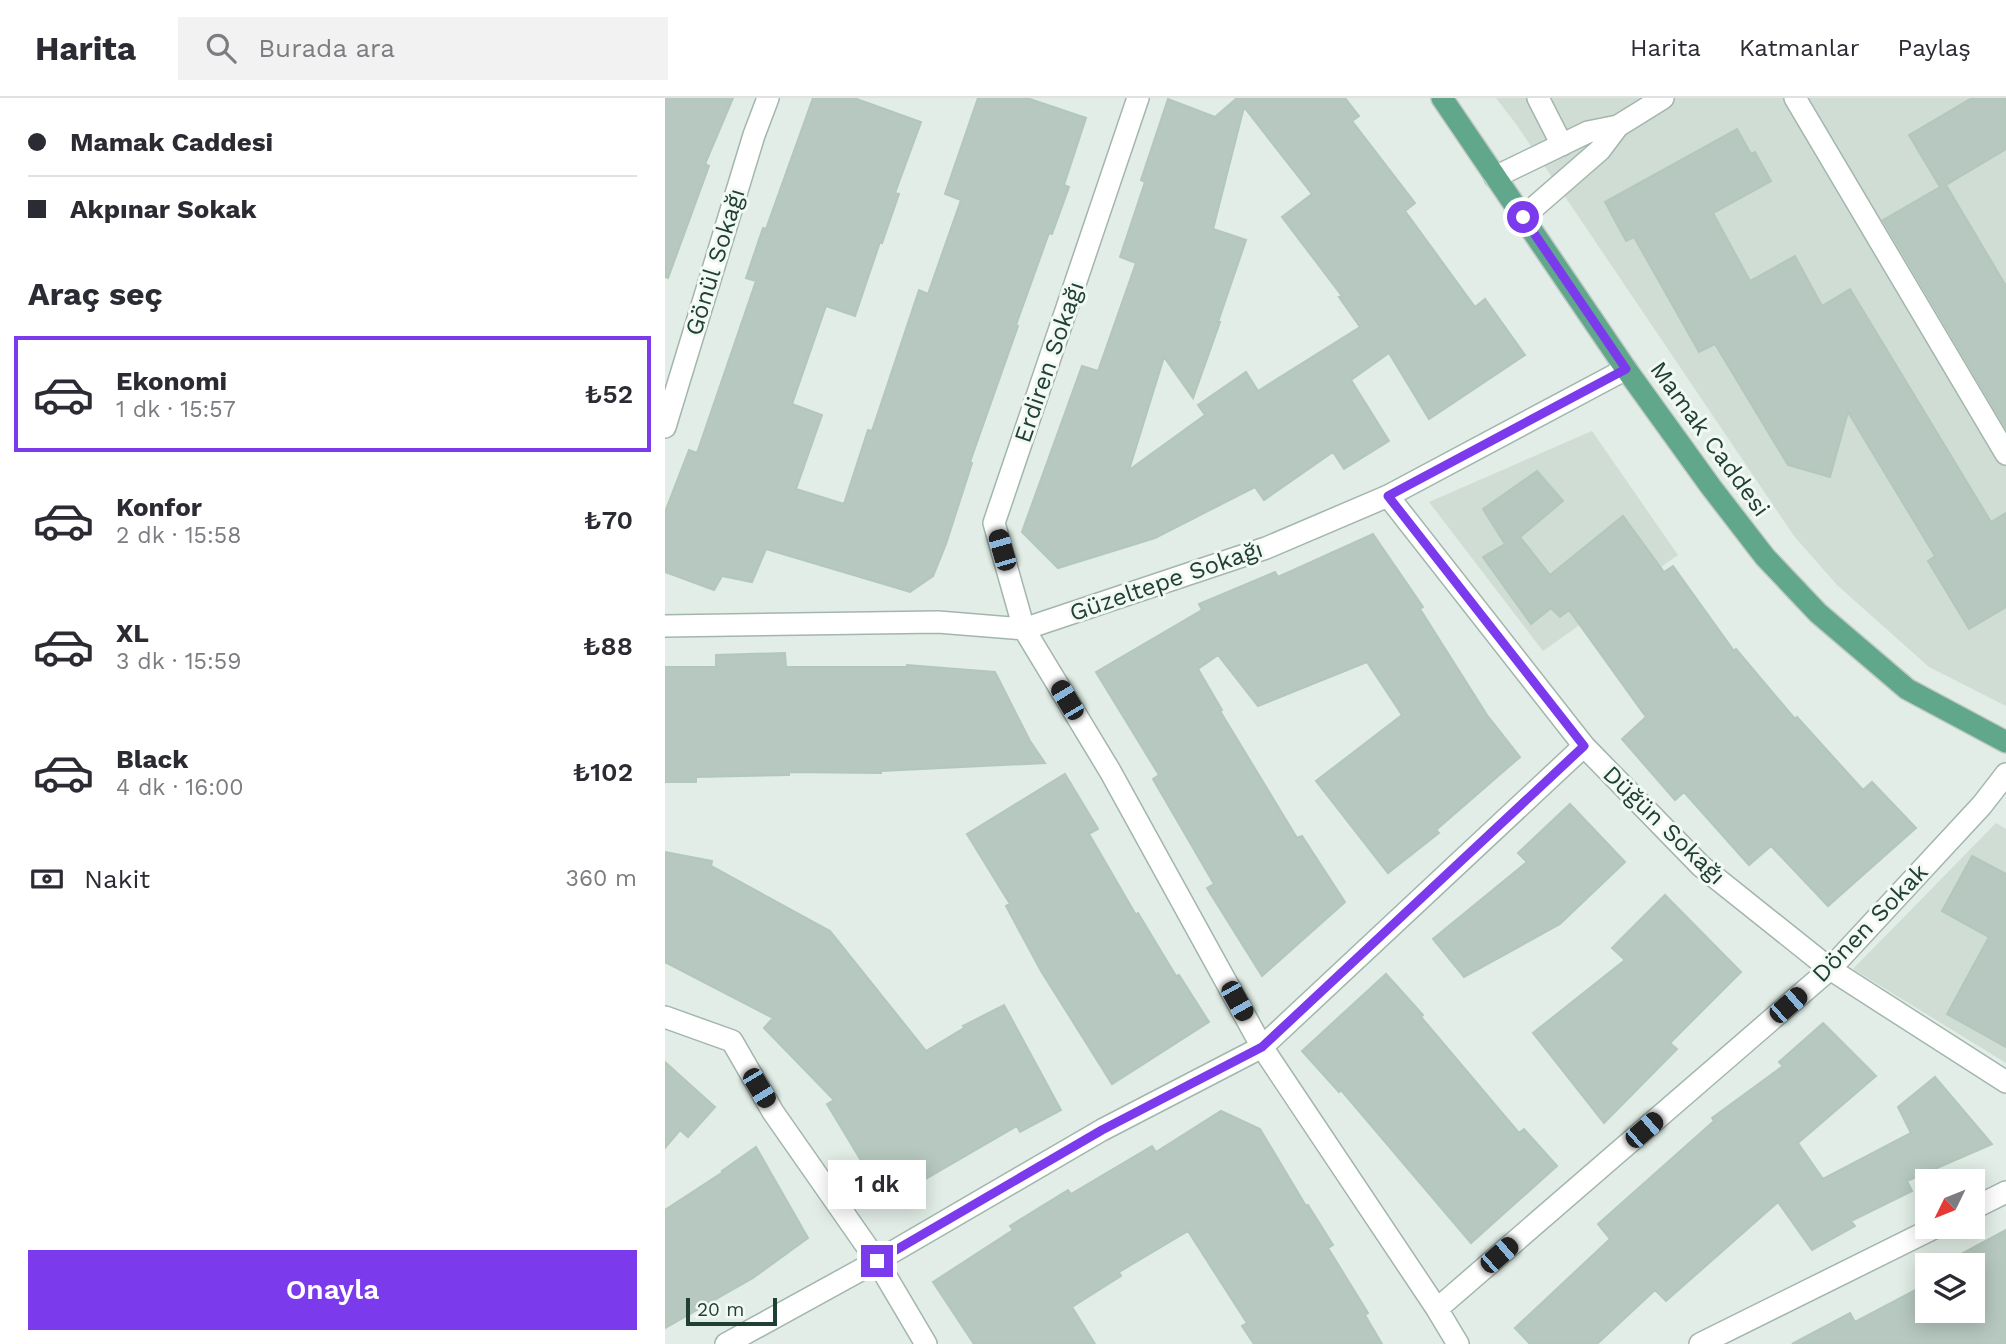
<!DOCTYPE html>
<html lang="tr">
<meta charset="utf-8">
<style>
body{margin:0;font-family:"Work Sans",sans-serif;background:#f2f2f3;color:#2b2b33;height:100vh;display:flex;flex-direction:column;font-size:26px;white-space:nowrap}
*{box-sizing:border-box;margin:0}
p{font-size:23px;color:#7c7c81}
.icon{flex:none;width:38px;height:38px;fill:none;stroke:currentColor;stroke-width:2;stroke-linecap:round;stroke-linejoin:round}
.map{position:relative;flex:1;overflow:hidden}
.sheet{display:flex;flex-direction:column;background:#fff;width:665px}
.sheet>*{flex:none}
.hud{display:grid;align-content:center;height:154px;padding:0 28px;background:#fff}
.needle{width:46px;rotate:227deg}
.buttons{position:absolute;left:1250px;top:1071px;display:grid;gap:14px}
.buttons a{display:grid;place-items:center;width:70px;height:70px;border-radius:0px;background:#fff;box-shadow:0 4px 18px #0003;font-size:35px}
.scale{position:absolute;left:21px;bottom:18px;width:91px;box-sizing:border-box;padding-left:7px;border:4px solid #204033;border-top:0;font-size:19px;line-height:24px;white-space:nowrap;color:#204033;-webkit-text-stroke:5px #f2f9f5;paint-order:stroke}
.end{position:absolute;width:32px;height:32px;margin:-16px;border:9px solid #7c3aed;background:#fff;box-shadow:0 0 0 4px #fff}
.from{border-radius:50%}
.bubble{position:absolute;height:49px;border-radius:0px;background:#fff;box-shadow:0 4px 18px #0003;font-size:23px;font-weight:600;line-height:49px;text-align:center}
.car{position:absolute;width:21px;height:42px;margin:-21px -10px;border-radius:9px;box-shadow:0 0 5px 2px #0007;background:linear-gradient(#222 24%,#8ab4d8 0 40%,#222 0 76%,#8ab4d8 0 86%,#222 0)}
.hud b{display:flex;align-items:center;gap:24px;height:66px;font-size:26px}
.hud b+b{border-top:2px solid #e1e1e2}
.hud i{width:18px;height:18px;background:#2b2b33}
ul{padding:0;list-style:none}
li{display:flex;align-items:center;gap:21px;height:116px;margin:0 14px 10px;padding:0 14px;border:4px solid transparent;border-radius:0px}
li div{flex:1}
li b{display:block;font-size:26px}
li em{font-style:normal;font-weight:600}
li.on{border-color:#7c3aed}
li>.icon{width:63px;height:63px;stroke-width:1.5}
h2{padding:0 28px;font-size:32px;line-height:84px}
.pay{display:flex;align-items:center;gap:18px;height:77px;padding:0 28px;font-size:26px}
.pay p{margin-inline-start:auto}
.button{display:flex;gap:14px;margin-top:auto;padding:14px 28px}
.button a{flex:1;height:80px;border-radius:0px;background:#7c3aed;color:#fff;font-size:28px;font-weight:600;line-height:80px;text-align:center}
header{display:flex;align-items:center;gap:42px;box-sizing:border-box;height:98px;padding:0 35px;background:#fff;border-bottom:2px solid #e1e1e2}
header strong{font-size:33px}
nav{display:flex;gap:38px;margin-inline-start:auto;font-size:24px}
.search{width:490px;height:63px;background:#f2f2f3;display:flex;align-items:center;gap:18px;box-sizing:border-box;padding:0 24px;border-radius:0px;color:#7c7c81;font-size:26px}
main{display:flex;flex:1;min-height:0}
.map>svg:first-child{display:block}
.built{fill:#cfddd5}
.building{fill:#b6c8bf;stroke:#b3c7bc;stroke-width:2;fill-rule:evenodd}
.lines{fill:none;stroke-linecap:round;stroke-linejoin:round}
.minor-casing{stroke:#a3b6ad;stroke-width:24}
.major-casing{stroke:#c1cac6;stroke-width:24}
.minor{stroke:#fff;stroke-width:21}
.major{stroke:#61a78c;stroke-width:21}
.route{stroke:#7c3aed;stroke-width:9}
.labels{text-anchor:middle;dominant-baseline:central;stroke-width:6;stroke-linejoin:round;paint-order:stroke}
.street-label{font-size:24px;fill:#204033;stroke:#f2f9f5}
</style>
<header>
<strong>Harita</strong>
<div class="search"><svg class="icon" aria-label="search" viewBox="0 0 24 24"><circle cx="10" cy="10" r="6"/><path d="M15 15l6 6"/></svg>Burada ara</div>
<nav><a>Harita</a><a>Katmanlar</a><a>Paylaş</a></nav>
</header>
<main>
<section class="sheet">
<div class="hud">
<b><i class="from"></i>Mamak Caddesi</b>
<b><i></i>Akpınar Sokak</b>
</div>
<h2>Araç seç</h2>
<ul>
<li class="on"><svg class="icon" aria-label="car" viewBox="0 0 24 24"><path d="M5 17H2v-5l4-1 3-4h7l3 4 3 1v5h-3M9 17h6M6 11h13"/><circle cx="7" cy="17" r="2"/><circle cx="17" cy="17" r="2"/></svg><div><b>Ekonomi</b><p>1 dk · 15:57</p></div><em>₺52</em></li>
<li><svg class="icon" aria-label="car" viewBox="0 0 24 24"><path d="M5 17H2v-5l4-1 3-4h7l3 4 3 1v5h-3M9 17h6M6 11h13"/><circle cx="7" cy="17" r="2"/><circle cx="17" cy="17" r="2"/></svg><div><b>Konfor</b><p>2 dk · 15:58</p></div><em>₺70</em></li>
<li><svg class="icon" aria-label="car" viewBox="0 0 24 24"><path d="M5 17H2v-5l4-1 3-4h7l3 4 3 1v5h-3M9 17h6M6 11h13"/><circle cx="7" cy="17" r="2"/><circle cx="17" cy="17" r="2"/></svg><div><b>XL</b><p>3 dk · 15:59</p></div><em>₺88</em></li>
<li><svg class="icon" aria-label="car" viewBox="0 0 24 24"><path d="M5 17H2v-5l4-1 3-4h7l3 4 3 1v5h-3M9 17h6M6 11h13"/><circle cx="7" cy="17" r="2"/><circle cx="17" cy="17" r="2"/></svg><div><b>Black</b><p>4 dk · 16:00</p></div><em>₺102</em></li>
</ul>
<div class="pay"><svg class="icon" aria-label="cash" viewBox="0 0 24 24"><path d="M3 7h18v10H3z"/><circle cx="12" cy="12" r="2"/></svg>Nakit<p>360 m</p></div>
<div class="button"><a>Onayla</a></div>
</section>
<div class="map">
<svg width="1341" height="1246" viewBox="0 0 1341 1246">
<rect width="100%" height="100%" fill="#e1ede6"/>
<!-- built -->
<path class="built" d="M 831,0 L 1341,0 L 1341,608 L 1264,569 L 1172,487 L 1129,438 L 851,26 Z
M 927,333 L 1013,457 L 878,553 L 764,404 Z
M 1331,725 L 1341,731 L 1341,965 L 1188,871 Z"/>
<!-- building -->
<path class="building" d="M 0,0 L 68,0 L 40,66 L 44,68 L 3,180 L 0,179 Z
M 148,0 L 189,0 L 256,24 L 230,95 L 234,96 L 217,145 L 215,144 L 190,218 L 161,208 L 127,306 L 157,317 L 131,391 L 179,406 L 203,332 L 207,333 L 254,192 L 263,196 L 296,102 L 280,96 L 313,0 L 362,0 L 421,20 L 399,87 L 404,89 L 387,136 L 384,135 L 351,227 L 353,228 L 305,364 L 307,365 L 281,446 L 268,478 L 245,494 L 101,451 L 87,484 L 57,478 L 49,492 L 0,474 L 0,414 L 24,352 L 32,355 L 91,183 L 81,180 L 98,130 L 101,131 Z
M 572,0 L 680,0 L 694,18 L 687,23 L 750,105 L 740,113 L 810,209 L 820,201 L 860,257 L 764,321 L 724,255 L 686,282 L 724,343 L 679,371 L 668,354 L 599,402 L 590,389 L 490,440 L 393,470 L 357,434 L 417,268 L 433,273 L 471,165 L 455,159 L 480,84 L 476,82 L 503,1 L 550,19 ZM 579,9 L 647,96 L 617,119 L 677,198 L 674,199 L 695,229 L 593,293 L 581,274 L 533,307 L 540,317 L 464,372 L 499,259 L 528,300 L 555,224 L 553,224 L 581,142 L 548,131 Z
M 1307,0 L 1341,0 L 1341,51 L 1281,87 L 1341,188 L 1341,330 L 1218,122 L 1275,89 L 1244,37 Z
M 1072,31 L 1086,56 L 1090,54 L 1106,83 L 1048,115 L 1085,183 L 1130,158 L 1157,208 L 1185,191 L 1326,424 L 1341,415 L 1341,509 L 1304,531 L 1263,463 L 1270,458 L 1183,314 L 1165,379 L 1123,367 L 1050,246 L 1034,254 L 969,139 L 961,143 L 940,104 Z
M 872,373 L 898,403 L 855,439 L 885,477 L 958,418 L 999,474 L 1008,468 L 1069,553 L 1071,551 L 1130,621 L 1132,619 L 1198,692 L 1207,684 L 1251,730 L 1163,808 L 1106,748 L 1084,767 L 1019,694 L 1010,702 L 957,641 L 981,619 L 904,512 L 895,519 L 886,510 L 866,526 L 818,459 L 840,446 L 818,411 Z
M 708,436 L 758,509 L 755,511 L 822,617 L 855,659 L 771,732 L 774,735 L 723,775 L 651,683 L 737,617 L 702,564 L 593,608 L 553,557 L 533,571 L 557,612 L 555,613 L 632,740 L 637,738 L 680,804 L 597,878 L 542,790 L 549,786 L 488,681 L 494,677 L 431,574 L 537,512 L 534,506 L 610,474 L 613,479 Z
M 120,555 L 121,569 L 242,569 L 242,567 L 330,574 L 365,643 L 380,665 L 216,673 L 216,675 L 124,674 L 124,677 L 31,679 L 31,684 L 0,684 L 0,569 L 51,569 L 51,557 Z
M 400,676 L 433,731 L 424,736 L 471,817 L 473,815 L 511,878 L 514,877 L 544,924 L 447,986 L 376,873 L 341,808 L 345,806 L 302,736 Z
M 905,706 L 960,764 L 895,826 L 799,879 L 768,841 L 862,764 L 853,755 Z
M 0,754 L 47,763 L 46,768 L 165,833 L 261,953 L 299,930 L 298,928 L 339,907 L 396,1012 L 355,1034 L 352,1028 L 221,1104 L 162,1006 L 169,1002 L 99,930 L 108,920 L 0,864 Z
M 1307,758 L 1341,776 L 1341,949 L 1282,916 L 1324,839 L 1277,813 Z
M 1000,797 L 1076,874 L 1005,945 L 1012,951 L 939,1025 L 868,935 L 960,862 L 947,850 Z
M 721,876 L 758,917 L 756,919 L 854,1035 L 859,1031 L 892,1068 L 806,1145 L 676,992 L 674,994 L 637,953 Z
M 1158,925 L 1211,978 L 1133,1045 L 1158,1081 L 1246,1035 L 1233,1009 L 1270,979 L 1327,1046 L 1242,1083 L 1247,1093 L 1186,1123 L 1190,1128 L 1147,1152 L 1113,1104 L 1001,1203 L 990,1192 L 932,1246 L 865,1246 L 850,1230 L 945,1141 L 933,1126 L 1049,1023 L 1047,1020 L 1118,968 L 1114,964 Z
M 0,964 L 50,1009 L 23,1039 L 15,1032 L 0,1050 Z
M 556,1013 L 595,1031 L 641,1108 L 643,1107 L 668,1147 L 663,1150 L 703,1215 L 700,1217 L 717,1246 L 589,1246 L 577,1228 L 582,1225 L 523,1133 L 454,1174 L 456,1178 L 407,1209 L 430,1246 L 309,1246 L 268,1184 L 348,1132 L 345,1128 L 403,1092 L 406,1096 L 487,1048 L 491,1054 Z
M 91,1049 L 143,1140 L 88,1180 L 0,1230 L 0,1112 L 58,1074 L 57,1073 Z
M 1341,1132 L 1341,1246 L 1127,1246 L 1185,1215 L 1190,1224 L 1262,1186 L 1262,1213 L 1307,1213 L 1307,1167 L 1276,1167 Z"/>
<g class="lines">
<!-- minor casing -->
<g class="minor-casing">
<path id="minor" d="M 473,0 L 329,425 L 359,531 L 445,673 L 597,949 L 772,1211 L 793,1246
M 873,0 L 897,47
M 1130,0 L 1341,356
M 830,79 L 923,34 L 953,28 L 998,0
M 858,119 L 935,52 L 953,28
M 0,329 L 89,37 L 103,0
M 723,398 L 919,648 L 1036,768 L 1165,871 L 1341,984
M 0,528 L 273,524 L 359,531 L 601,450 L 723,398 L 961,271
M 0,919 L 67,943 L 108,1014 L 212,1163 L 261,1246
M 1307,1111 L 1341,1094
M 772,1211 L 1165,871 L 1317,707 L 1341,676
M 61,1246 L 212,1163 L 437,1032 L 597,949 L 919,648
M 1035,1246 L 1271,1129"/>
</g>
<!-- major casing -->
<g class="major-casing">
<path id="major" d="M 777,0 L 961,271 L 1046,389 L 1100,459 L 1153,515 L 1242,591 L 1341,644"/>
</g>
<!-- minor -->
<use href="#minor" class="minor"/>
<!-- major -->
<use href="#major" class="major"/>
</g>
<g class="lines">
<!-- route -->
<path class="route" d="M 212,1163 L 437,1032 L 597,949 L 919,648 L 723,398 L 961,271 L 858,119"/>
</g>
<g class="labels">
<!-- street labels -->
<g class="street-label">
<text transform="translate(50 164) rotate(-73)">Gönül Sokağı</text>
<text transform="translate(384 264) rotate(-71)">Erdiren Sokağı</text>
<text transform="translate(1045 341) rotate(54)">Mamak Caddesi</text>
<text transform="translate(501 483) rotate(-19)">Güzeltepe Sokağı</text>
<text transform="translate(999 727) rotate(44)">Düğün Sokağı</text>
<text transform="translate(1205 825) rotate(-46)">Dönen Sokak</text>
</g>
</g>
</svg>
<div class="buttons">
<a><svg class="needle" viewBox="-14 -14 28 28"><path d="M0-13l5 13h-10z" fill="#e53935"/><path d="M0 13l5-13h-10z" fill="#7c7c81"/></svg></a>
<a><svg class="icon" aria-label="layers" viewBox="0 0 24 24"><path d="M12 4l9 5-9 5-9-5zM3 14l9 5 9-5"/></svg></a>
</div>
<div class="scale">20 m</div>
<i class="end from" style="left:858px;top:119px"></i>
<i class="end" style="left:212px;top:1163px"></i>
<div class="bubble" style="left:163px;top:1062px;width:98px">1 dk</div>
<i class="car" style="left:337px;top:452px;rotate:344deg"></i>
<i class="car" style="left:402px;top:602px;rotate:329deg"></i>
<i class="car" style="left:572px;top:903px;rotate:151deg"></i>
<i class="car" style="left:1123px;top:907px;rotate:49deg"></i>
<i class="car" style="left:94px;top:990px;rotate:149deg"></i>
<i class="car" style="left:979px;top:1032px;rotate:49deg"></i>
<i class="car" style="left:834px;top:1157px;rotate:49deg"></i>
</div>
</main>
